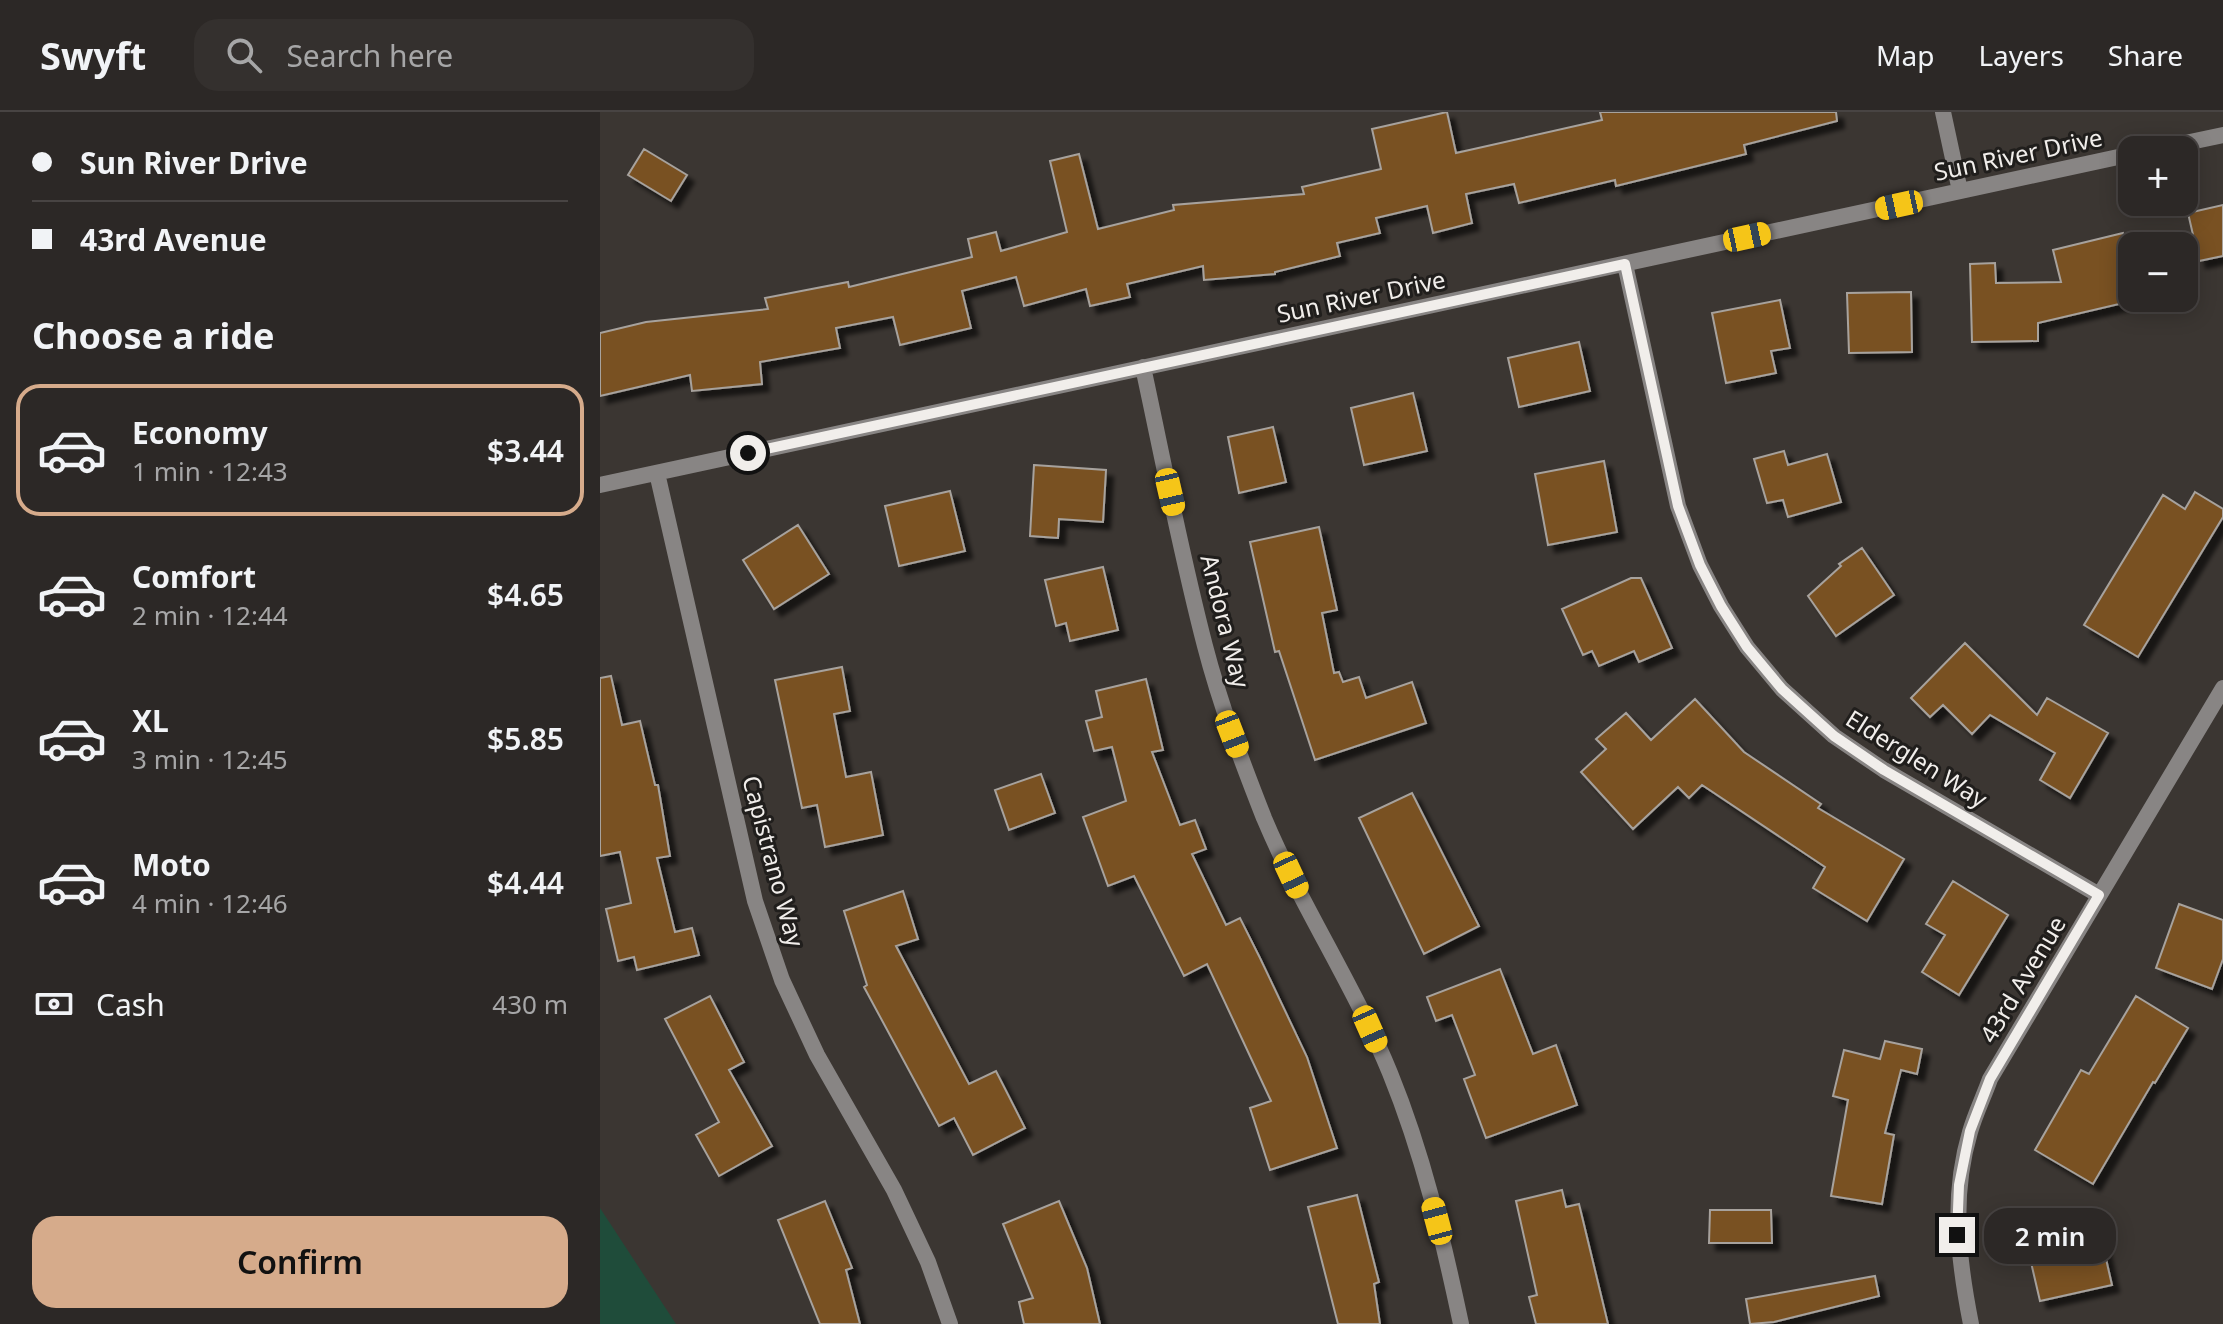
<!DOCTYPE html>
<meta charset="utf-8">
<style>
body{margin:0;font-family:"Noto Sans",sans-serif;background:#34302e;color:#f1f3f6;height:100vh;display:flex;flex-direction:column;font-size:30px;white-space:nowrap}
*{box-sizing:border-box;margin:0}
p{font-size:26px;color:#a6a6a7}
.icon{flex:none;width:44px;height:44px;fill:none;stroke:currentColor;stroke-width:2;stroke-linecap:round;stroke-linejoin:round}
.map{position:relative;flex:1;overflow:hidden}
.side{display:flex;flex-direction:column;background:#2c2826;width:600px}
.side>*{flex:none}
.guide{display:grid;align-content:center;height:176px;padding:0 32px;background:#2c2826}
.buttons{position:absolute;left:1518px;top:24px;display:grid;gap:16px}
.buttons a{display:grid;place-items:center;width:80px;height:80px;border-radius:16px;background:#2c2826;box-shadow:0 4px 20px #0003,0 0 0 2px #484443;font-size:40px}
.end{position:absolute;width:36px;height:36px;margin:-18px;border:10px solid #f1eeeb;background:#111;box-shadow:0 0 0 4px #111}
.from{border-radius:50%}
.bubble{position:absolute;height:56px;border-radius:24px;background:#2c2826;box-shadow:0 4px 20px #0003,0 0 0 2px #484443;font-size:26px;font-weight:600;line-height:56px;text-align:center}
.car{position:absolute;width:24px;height:48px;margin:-24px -12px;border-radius:10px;box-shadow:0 0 6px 2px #0007;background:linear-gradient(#f5c518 24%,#345 0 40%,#f5c518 0 76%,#345 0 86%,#f5c518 0)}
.guide b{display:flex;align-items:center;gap:28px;height:76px;font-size:30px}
.guide b+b{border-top:2px solid #484443}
.guide i{width:20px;height:20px;background:#f1f3f6}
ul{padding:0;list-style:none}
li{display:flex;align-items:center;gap:24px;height:132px;margin:0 16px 12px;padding:0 16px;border:4px solid transparent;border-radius:24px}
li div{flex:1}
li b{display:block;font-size:30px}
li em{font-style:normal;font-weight:600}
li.selected{border-color:#d6ab8b}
li>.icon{width:72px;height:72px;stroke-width:1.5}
h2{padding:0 32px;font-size:36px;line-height:96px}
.pay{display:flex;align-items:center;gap:20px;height:88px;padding:0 32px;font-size:30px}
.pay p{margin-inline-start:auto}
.button{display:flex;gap:16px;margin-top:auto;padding:16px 32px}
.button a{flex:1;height:92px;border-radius:24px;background:#d6ab8b;color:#111;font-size:32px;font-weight:600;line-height:92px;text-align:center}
header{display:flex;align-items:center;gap:48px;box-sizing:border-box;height:112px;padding:0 40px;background:#2c2826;border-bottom:2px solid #484443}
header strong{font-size:38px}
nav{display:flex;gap:44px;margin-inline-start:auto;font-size:28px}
.search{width:560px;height:72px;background:#34302e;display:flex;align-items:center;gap:20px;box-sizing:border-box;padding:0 28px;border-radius:24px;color:#a6a6a7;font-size:30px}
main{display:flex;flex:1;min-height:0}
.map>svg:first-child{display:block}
.green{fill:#1f4c3a}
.building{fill:#795123;stroke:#a7a29d;stroke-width:2;filter:url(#shadow)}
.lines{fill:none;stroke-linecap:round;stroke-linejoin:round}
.street{stroke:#888584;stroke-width:16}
.route{stroke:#f1eeeb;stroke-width:10}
.labels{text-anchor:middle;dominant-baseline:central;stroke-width:6;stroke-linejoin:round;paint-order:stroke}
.street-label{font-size:24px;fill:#f1eeeb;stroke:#201e1c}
</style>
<header>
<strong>Swyft</strong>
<div class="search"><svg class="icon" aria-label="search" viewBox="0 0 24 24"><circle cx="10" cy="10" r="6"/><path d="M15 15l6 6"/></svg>Search here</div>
<nav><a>Map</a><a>Layers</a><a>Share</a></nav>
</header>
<main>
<section class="side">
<div class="guide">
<b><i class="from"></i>Sun River Drive</b>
<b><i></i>43rd Avenue</b>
</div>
<h2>Choose a ride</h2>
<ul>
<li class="selected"><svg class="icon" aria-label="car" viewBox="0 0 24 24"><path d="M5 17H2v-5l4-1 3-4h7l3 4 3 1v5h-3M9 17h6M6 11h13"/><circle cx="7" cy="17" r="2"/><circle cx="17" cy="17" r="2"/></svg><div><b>Economy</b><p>1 min · 12:43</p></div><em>$3.44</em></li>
<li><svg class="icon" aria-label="car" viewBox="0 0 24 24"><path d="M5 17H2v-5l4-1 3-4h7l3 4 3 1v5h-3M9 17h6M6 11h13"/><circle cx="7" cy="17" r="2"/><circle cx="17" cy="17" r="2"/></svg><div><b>Comfort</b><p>2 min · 12:44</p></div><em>$4.65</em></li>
<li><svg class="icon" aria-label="car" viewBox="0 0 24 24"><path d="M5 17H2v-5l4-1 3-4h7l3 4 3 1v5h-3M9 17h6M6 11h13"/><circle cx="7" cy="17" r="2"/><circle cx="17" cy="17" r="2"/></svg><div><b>XL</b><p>3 min · 12:45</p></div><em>$5.85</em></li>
<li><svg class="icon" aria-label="car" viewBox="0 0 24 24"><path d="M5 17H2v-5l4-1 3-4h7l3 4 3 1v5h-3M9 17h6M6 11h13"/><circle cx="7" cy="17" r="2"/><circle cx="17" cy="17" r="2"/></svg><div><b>Moto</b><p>4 min · 12:46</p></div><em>$4.44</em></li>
</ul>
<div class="pay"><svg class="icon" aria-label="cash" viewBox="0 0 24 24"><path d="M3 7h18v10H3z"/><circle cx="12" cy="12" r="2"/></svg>Cash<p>430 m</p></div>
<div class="button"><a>Confirm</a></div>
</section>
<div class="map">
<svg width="1623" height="1212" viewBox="0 0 1623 1212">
<defs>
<filter id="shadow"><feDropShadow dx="7" dy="7" stdDeviation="2" flood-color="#0009"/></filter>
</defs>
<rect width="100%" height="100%" fill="#3b3632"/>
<!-- green -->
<path class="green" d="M 0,1096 L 76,1212 L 0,1212 Z"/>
<!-- building -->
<path class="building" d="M 847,0 L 856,41 L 1002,8 L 1000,0 L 1236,0 L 1237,9 L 1144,33 L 1146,42 L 1016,74 L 1015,68 L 919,91 L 914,72 L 866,82 L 872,111 L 833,121 L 827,94 L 776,106 L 780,121 L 737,131 L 740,144 L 675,160 L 675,162 L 604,168 L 603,154 L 527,172 L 530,185 L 490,194 L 486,177 L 424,194 L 416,165 L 362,179 L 371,216 L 300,233 L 293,205 L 236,216 L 240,236 L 160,250 L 162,272 L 92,279 L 90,263 L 0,284 L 0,221 L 46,210 L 168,197 L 165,186 L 248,170 L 249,175 L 372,145 L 368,127 L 396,120 L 401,139 L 467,120 L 450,49 L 479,42 L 498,117 L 574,98 L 573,93 L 704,82 L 702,75 L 781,57 L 772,17 Z
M 44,37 L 87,63 L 71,89 L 28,63 Z
M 1623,93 L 1623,144 L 1599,149 L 1588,101 Z
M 1523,121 L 1532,157 L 1532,189 L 1438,211 L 1438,229 L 1372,230 L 1370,152 L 1395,151 L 1396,171 L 1461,170 L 1453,138 Z
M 1311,180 L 1312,240 L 1249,241 L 1247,181 Z
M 1180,188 L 1190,236 L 1171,239 L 1176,261 L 1126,271 L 1112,201 Z
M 979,230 L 990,279 L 919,295 L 908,246 Z
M 813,281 L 827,339 L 764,353 L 751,296 Z
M 673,315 L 686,370 L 639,381 L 628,325 Z
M 1184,339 L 1188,353 L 1227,342 L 1241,390 L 1188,405 L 1183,388 L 1167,391 L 1154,347 Z
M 1004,349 L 1017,420 L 948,433 L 935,362 Z
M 434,353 L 506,358 L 503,410 L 459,407 L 458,426 L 430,424 Z
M 350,379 L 365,439 L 299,454 L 285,394 Z
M 1595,380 L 1623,397 L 1623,405 L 1538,545 L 1484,513 L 1563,383 L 1585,397 Z
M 198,413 L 229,462 L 174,497 L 143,448 Z
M 719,415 L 737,498 L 722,501 L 734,561 L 739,560 L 743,570 L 759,565 L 766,586 L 812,570 L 826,611 L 715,648 L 679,539 L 675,540 L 650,430 Z
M 1262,436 L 1294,483 L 1236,524 L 1208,484 L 1241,454 L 1239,452 Z
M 503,455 L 518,518 L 470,529 L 466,511 L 456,514 L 445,468 Z
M 1031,466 L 1041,466 L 1072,536 L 1039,550 L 1034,539 L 999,554 L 992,539 L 983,543 L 962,497 Z
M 1365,531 L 1437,603 L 1447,586 L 1508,621 L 1470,686 L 1440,668 L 1455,641 L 1390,603 L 1372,622 L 1343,593 L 1330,605 L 1311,586 Z
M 242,555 L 250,599 L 234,602 L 246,665 L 271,660 L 283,723 L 225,735 L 217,693 L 202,696 L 175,568 Z
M 11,564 L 22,613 L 40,609 L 55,673 L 58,673 L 70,744 L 57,746 L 75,820 L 92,816 L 99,843 L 37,858 L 34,845 L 18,849 L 6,797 L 31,791 L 20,740 L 0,744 L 0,566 Z
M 546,567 L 563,638 L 552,640 L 580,713 L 595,708 L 606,737 L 592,742 L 626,813 L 640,806 L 660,846 L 707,945 L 737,1036 L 670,1058 L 650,996 L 671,989 L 607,852 L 584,864 L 534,764 L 508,774 L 483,705 L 526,689 L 512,635 L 494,639 L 486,609 L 502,605 L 496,579 Z
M 1095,587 L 1144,640 L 1221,692 L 1218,696 L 1304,747 L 1267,809 L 1213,776 L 1225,755 L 1102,673 L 1089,686 L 1078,675 L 1033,717 L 981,660 L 1006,637 L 996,627 L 1026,601 L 1051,628 Z
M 441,662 L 455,701 L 409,718 L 395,678 Z
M 812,681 L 879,814 L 824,842 L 759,706 Z
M 1353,769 L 1408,803 L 1359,883 L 1322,860 L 1345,823 L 1326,812 Z
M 303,779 L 318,827 L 296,834 L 369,972 L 396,959 L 425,1016 L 373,1043 L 354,1006 L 339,1014 L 264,875 L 267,873 L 244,799 Z
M 1579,792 L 1623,808 L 1623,847 L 1612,877 L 1556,856 Z
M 900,857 L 933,942 L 956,933 L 977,993 L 886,1026 L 864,967 L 875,963 L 852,903 L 836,909 L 827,885 Z
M 110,884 L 144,950 L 129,958 L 172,1034 L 119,1064 L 96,1023 L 119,1010 L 65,907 Z
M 1536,884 L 1588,916 L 1555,971 L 1553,970 L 1493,1072 L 1435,1038 L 1481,958 L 1489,962 Z
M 1285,929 L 1322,937 L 1317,962 L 1301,958 L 1285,1021 L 1294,1023 L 1282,1092 L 1231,1084 L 1248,988 L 1233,984 L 1244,938 L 1280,947 Z
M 962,1078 L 966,1095 L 979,1092 L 1008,1212 L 936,1212 L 929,1185 L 937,1183 L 916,1089 Z
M 757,1083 L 779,1170 L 774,1172 L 780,1212 L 738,1212 L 708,1095 Z
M 225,1089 L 252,1156 L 246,1158 L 260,1212 L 220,1212 L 178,1108 Z
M 459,1089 L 487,1156 L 500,1212 L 424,1212 L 419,1190 L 433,1186 L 403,1112 Z
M 1110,1098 L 1171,1098 L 1172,1131 L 1109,1131 Z
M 1495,1099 L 1512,1173 L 1440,1189 L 1423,1116 Z
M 1275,1164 L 1279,1184 L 1174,1210 L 1150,1212 L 1146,1187 Z"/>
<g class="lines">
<!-- street -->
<path class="street" d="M 1343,0 L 1360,79
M 1552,38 L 1623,23
M 1025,152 L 1078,394 L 1100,453 L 1121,494 L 1147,535 L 1182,577 L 1234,624 L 1284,658 L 1499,783
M 543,255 C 563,348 581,442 605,534 C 620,592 642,650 664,706 C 701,794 754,873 790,961 C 823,1042 843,1127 861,1212
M 57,361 L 155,789 L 182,868 L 217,943 L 294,1078 L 328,1150 L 350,1212
M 0,373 L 1532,42
M 1371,1212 C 1358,1147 1351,1084 1370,1020 C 1375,1002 1384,984 1390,967 L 1623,576"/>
</g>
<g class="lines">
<!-- route -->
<path class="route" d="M 148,341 L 1025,152 L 1078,394 L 1100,453 L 1121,494 L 1147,535 L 1182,577 L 1234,624 L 1284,658 L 1499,783 L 1390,967 L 1370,1019 L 1359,1073 L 1357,1123"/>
</g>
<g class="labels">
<!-- street labels -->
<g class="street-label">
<text transform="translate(1418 42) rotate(-12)">Sun River Drive</text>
<text transform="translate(761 184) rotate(-12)">Sun River Drive</text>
<text transform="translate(626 509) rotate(76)">Andora Way</text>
<text transform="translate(1317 646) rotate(32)">Elderglen Way</text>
<text transform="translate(174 749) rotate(75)">Capistrano Way</text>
<text transform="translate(1422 867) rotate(-59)">43rd Avenue</text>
</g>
</g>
</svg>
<div class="buttons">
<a>+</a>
<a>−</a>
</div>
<i class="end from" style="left:148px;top:341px"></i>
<i class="end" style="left:1357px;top:1123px"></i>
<div class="bubble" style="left:1384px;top:1096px;width:132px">2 min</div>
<i class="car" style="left:1299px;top:93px;rotate:258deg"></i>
<i class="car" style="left:1147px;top:125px;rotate:78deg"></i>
<i class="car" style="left:570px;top:380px;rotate:167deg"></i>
<i class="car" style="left:632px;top:622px;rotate:159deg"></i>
<i class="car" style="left:691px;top:763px;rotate:155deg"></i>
<i class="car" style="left:770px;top:917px;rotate:156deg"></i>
<i class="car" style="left:837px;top:1109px;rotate:345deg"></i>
</div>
</main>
